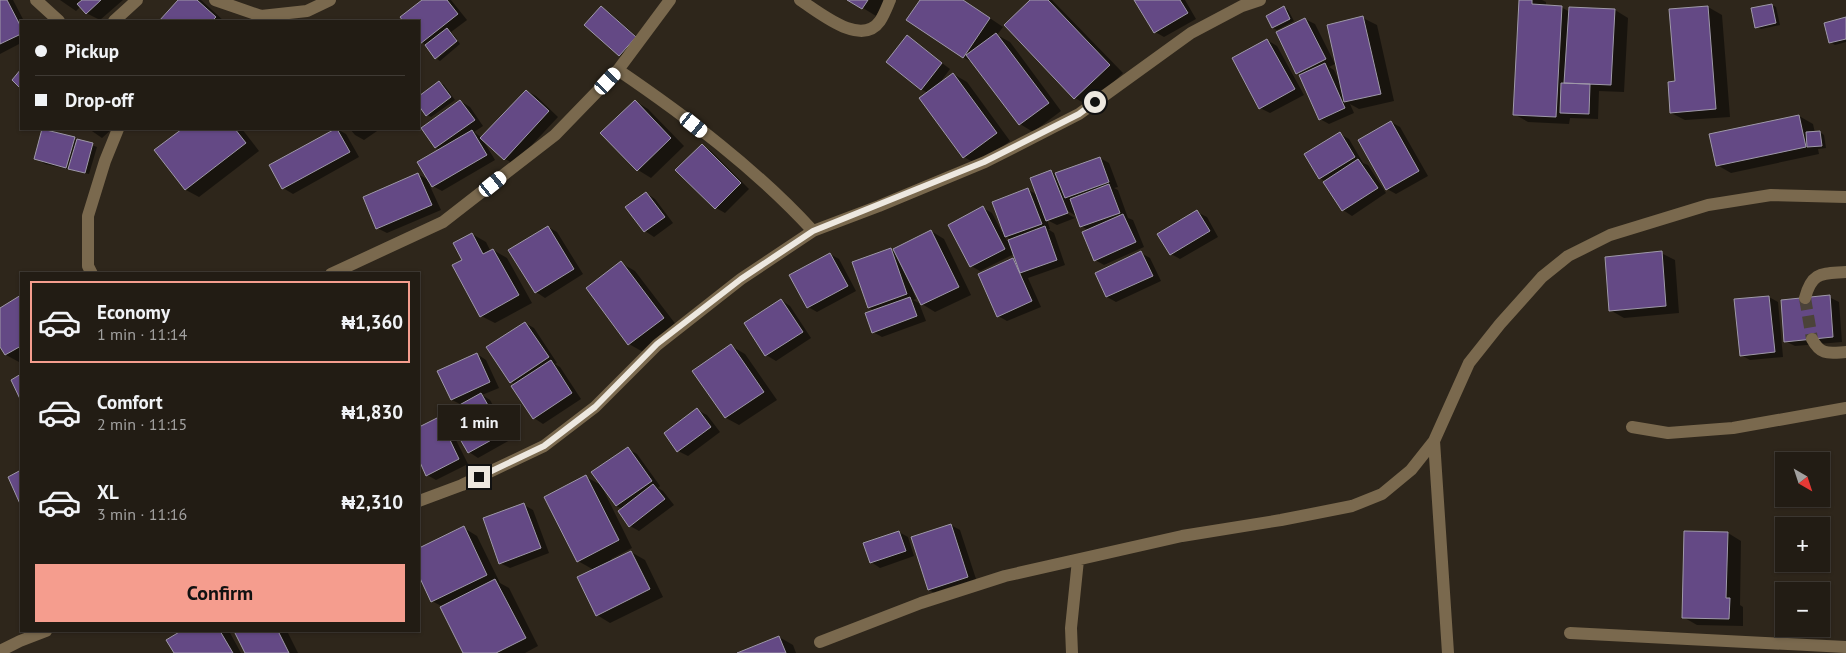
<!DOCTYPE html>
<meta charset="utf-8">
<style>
body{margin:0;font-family:"PT Sans",sans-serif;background:#2a251d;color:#f1f3f6;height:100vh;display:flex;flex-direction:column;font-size:19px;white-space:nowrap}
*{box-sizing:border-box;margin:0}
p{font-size:16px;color:#a2a1a0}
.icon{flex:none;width:28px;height:28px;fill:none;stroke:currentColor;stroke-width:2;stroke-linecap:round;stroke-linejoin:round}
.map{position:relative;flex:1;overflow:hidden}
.sheet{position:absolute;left:20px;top:272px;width:400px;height:360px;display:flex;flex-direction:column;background:#221c14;border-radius:0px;box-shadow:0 1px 4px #0004,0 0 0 1px #3f3a34}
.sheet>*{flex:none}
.guide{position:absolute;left:20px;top:20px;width:400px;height:110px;border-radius:0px;box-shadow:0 1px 4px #0004,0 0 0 1px #3f3a34;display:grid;align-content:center;height:110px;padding:0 15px;background:#221c14}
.needle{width:32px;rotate:141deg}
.buttons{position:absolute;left:1775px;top:452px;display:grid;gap:10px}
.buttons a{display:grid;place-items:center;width:55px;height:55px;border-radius:0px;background:#221c14;box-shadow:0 1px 4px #0004,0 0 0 1px #3f3a34;font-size:25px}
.end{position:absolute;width:22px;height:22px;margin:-11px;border:6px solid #ede8e0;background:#111;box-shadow:0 0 0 2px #111}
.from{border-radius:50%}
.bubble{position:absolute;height:35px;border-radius:0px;background:#221c14;box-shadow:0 1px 4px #0004,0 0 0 1px #3f3a34;font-size:16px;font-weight:600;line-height:35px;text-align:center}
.car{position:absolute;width:15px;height:30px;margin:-15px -8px;border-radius:6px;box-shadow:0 0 4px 1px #0007;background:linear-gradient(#fff 24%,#345 0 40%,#fff 0 76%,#345 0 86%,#fff 0)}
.guide b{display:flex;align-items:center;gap:18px;height:48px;font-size:19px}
.guide b+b{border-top:1px solid #3f3a34}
.guide i{width:12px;height:12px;background:#f1f3f6}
ul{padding:9px 0 0;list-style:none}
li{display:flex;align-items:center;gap:15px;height:82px;margin:0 10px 8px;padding:0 5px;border:2px solid transparent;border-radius:0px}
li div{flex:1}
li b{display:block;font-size:19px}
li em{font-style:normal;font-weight:600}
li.active{border-color:#f59d8e}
li>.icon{width:45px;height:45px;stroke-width:1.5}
.button{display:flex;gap:10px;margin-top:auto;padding:10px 15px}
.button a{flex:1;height:58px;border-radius:0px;background:#f59d8e;color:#111;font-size:20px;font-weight:600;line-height:58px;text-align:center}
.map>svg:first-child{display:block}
.shadow{fill:#0007;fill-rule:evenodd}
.building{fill:#644985;stroke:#9f99a9}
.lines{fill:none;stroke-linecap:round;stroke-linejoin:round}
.minor-tunnel{stroke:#4b4339;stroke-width:12;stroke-dasharray:12 6;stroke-linecap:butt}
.minor{stroke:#7a694e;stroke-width:12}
.route{stroke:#ede8e0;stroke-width:6}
</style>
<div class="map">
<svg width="1846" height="653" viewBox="0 0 1846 653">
<rect width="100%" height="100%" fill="#2e261b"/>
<!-- shadow -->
<path class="shadow" d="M 0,0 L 13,0 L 24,21 L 21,21 L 21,43 L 0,54 Z
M 60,0 L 123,0 L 100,20 L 86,13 L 81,6 L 76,11 Z
M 180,0 L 201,0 L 224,21 L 160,21 Z
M 424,0 L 451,0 L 467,20 L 451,32 L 457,39 L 435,57 L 427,46 L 419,40 L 419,21 L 405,21 L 401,17 Z
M 850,0 L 886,0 L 876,16 Z
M 922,0 L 963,0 L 1003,27 L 997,35 L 1010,42 L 1061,111 L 1033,132 L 1020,124 L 975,64 L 963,57 Z
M 1031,0 L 1052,0 L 1123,73 L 1089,106 L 1075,98 L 1005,25 Z
M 1136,0 L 1185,0 L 1196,19 L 1164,37 L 1155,32 Z
M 1520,0 L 1542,0 L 1546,2 L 1546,6 L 1561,7 L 1570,12 L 1615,10 L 1628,18 L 1624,92 L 1599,91 L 1598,119 L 1570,118 L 1569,124 L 1528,122 L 1514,114 Z
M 1772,5 L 1776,7 L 1780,25 L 1761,29 L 1757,27 Z
M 601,7 L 610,13 L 644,43 L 629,60 L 620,55 Z
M 1708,7 L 1722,15 L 1730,117 L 1685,120 L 1671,113 L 1676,83 L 1671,10 Z
M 1284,8 L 1288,10 L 1294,21 L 1277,30 L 1273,28 L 1267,17 Z
M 1363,18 L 1377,25 L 1394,101 L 1359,109 L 1350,104 L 1354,113 L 1329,124 L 1320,119 L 1301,75 L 1297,73 L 1305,19 L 1315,24 L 1335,64 L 1329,67 L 1334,70 L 1339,81 Z
M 1846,19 L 1846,42 L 1835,45 L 1830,42 Z
M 907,37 L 950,69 L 939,84 L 953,74 L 967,82 L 1010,141 L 978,165 L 964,157 L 928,93 L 921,89 Z
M 1267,40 L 1277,46 L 1304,95 L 1270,113 L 1260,108 Z
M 458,41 L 460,44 L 440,61 L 437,59 Z
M 439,82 L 444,85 L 455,100 L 431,117 L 427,115 L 419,104 L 419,98 Z
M 527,91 L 536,96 L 558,117 L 514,164 L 505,159 L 483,140 L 495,160 L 442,191 L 429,184 L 441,210 L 387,233 L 377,228 L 418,174 L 430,181 L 440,150 L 436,148 L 423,129 L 460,101 L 470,107 L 483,126 L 474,132 L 482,138 Z
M 635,101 L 648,109 L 684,146 L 651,178 L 638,170 Z
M 1799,116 L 1813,124 L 1815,133 L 1820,132 L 1824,135 L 1826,148 L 1818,149 L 1819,154 L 1731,173 L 1717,165 Z
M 1391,122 L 1400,127 L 1428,176 L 1396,194 L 1387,189 Z
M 89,129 L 112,129 L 102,138 Z
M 184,129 L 242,129 L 259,151 L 199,197 L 186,190 L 155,151 Z
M 337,129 L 346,134 L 359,157 L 293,194 L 283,188 L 271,165 Z
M 350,129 L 380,129 L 364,140 L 355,135 Z
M 1340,134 L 1349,139 L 1363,163 L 1368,165 L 1386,193 L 1352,216 L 1343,210 L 1325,183 L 1326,182 L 1320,178 Z
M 74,139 L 97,147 L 89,174 L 45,164 L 36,158 Z
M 702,145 L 711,151 L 749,189 L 725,213 L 716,208 L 677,170 Z
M 1100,158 L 1109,163 L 1118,187 L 1114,188 L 1118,190 L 1128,218 L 1133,220 L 1144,247 L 1104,265 L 1095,260 L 1088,230 L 1081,226 L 1078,217 L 1063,208 L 1062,211 L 1075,218 L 1057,225 L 1047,220 L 1050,229 L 1048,229 L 1054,233 L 1065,265 L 1028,278 L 1041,307 L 1007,321 L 998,316 L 1013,260 L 1017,262 L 1014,254 L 980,271 L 971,266 L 983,208 L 992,213 L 1002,232 L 1028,190 L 1038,195 L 1051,171 L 1056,174 ZM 1004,235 L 1011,240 L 1007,241 Z
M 646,193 L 655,199 L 673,223 L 654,237 L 645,231 Z
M 1197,212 L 1207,217 L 1218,237 L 1180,259 L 1171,254 Z
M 548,227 L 557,232 L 583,274 L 545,298 L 536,292 Z
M 931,231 L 944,239 L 971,295 L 935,312 L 922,304 L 914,288 L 912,289 L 916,299 L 913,300 L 919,303 L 926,321 L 882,337 L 873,332 L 875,311 L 869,308 L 853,263 L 891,250 L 896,253 Z
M 472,234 L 486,242 L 491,252 L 493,250 L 507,258 L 532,303 L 495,323 L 481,316 L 464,260 Z
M 1141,253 L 1150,258 L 1161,281 L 1116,302 L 1107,297 Z
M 1661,253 L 1675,260 L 1679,313 L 1624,318 L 1610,310 Z
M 830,254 L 839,259 L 856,291 L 817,312 L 808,307 Z
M 621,263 L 635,271 L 677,326 L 643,352 L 629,344 Z
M 21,297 L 21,361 L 19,362 L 6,355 L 0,345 L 0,309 Z
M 1769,297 L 1778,302 L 1783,357 L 1750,360 L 1741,355 Z
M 1829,297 L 1839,302 L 1842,342 L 1795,346 L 1785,341 Z
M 781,300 L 790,306 L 811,338 L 776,361 L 766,355 L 746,323 Z
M 525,323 L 534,328 L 557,363 L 555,364 L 560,367 L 581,399 L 543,424 L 534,418 L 516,385 L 511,382 Z
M 731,346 L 745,354 L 777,400 L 739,425 L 726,418 L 694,371 Z
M 477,354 L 486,360 L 499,388 L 482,395 L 490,400 L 512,439 L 478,458 L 469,452 L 462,405 L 452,400 Z
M 697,410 L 707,415 L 720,432 L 688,456 L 678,451 Z
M 439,419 L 448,424 L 468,464 L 436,480 L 427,475 L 419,457 L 419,429 Z
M 628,449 L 637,454 L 660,486 L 658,488 L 663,491 L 674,505 L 639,531 L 630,526 L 623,509 L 616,506 Z
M 586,477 L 601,485 L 632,548 L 611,559 L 612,561 L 631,552 L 645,560 L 663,597 L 610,623 L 597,615 L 594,570 L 578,561 L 546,498 Z
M 524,505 L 533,510 L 549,553 L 510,568 L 500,563 Z
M 951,525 L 960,530 L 977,582 L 938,595 L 929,590 Z
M 464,528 L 477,536 L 500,583 L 509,588 L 538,646 L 525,653 L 464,653 L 443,607 L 432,601 L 419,573 L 419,550 Z
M 899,532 L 908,537 L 914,556 L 880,568 L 871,562 Z
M 1728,533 L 1741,541 L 1740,605 L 1743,607 L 1743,626 L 1697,625 L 1683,617 Z
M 183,631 L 229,631 L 241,653 L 175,653 Z
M 236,631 L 287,631 L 298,653 L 247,653 Z
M 779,637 L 793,645 L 796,653 L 740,653 Z"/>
<!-- building -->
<path class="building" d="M 0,0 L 7,0 L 21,27 L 21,34 L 0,44 Z
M 82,0 L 101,0 L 86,14 L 77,4 Z
M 178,0 L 197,0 L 216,17 L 212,21 L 159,21 Z
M 422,0 L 447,0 L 458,14 L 420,44 L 419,42 L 419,21 L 403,21 L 400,17 Z
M 847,0 L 868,0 L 862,9 Z
M 920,0 L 963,0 L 990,18 L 963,58 L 906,20 Z
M 1030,0 L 1048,0 L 1110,65 L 1074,99 L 1004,25 Z
M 1134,0 L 1180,0 L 1188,13 L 1154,33 Z
M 1519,0 L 1532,0 L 1532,4 L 1562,6 L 1556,117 L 1513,115 Z
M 1772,4 L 1776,23 L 1755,28 L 1751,8 Z
M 601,6 L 636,37 L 619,56 L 584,25 Z
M 1284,6 L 1290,19 L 1272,28 L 1266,16 Z
M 1708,6 L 1716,109 L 1670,113 L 1668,82 L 1675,81 L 1669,9 Z
M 1569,7 L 1615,9 L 1611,85 L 1564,83 Z
M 1363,16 L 1381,94 L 1344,102 L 1327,25 Z
M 1846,17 L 1846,39 L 1829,43 L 1824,23 Z
M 1305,18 L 1326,59 L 1296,74 L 1276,32 Z
M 447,28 L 457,41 L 435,59 L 425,45 Z
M 996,33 L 1049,103 L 1019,125 L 966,55 Z
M 907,35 L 942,63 L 921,90 L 886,62 Z
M 1267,39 L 1295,89 L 1259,109 L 1232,58 Z
M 1325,63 L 1345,108 L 1319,120 L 1299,75 Z
M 21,69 L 21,89 L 12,80 Z
M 953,73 L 997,133 L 963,158 L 919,98 Z
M 439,81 L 451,97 L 426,116 L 419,106 L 419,96 Z
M 1561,83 L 1590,84 L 1589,114 L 1560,113 Z
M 526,90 L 549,111 L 504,160 L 480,138 Z
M 460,100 L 475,120 L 435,148 L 421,128 Z
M 635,100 L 671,138 L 637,171 L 600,133 Z
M 1799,115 L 1806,147 L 1716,166 L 1709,134 Z
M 1391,121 L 1419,171 L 1386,190 L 1358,140 Z
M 42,129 L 75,137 L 66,168 L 34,159 Z
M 182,129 L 235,129 L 246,143 L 185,190 L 154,150 Z
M 335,129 L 337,129 L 350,152 L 282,189 L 269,165 Z
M 472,130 L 487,155 L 432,187 L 417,162 Z
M 1820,131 L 1822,146 L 1807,147 L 1806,132 Z
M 1340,132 L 1355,157 L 1319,179 L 1304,154 Z
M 77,139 L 93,143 L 85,173 L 68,169 Z
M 702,144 L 741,183 L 715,209 L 675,170 Z
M 1100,157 L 1109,182 L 1065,198 L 1055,173 Z
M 1358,159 L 1378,188 L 1342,211 L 1323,182 Z
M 1051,170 L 1068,213 L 1046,221 L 1030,178 Z
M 418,173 L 432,205 L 376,229 L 363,197 Z
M 1109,184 L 1120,213 L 1080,227 L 1070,199 Z
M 1028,188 L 1042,224 L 1005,237 L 992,202 Z
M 646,192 L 665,217 L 644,232 L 625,207 Z
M 983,206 L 1005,249 L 970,267 L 948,225 Z
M 1197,210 L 1210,231 L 1170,255 L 1157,234 Z
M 1123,214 L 1136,242 L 1094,261 L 1082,232 Z
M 548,226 L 574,269 L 535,293 L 508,250 Z
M 1045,226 L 1057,260 L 1020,273 L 1008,240 Z
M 931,230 L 959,287 L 921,305 L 893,249 Z
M 472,233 L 483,254 L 493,249 L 519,295 L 480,317 L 452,265 L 462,260 L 453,243 Z
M 891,248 L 907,294 L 868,308 L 852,262 Z
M 1141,251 L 1153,276 L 1106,297 L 1095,273 Z
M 1662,251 L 1666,306 L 1609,311 L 1605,257 Z
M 830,253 L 848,286 L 807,308 L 789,275 Z
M 1013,258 L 1032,301 L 997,317 L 978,274 Z
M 621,261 L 664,318 L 628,345 L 586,288 Z
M 21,295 L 21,346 L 5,355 L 0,347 L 0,308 Z
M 1830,295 L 1833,337 L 1784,342 L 1781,300 Z
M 1769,296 L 1775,352 L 1740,356 L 1734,299 Z
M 910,297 L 917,316 L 872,333 L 865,313 Z
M 781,299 L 803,332 L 765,356 L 744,323 Z
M 525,322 L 549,357 L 510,383 L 486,347 Z
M 731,344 L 764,392 L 725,418 L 692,371 Z
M 477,353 L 490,382 L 451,400 L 437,371 Z
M 551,360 L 572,393 L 533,419 L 511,386 Z
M 21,374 L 21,401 L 11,380 Z
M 481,393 L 504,433 L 468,453 L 445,413 Z
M 697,408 L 711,427 L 677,452 L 664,433 Z
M 439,417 L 459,459 L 426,476 L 419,460 L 419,427 Z
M 628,447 L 652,481 L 616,506 L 591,472 Z
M 21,470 L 21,506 L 8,477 Z
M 586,475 L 619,540 L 577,562 L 544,497 Z
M 653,484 L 665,499 L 629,527 L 618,511 Z
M 524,503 L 541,548 L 499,564 L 483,518 Z
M 951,524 L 968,577 L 928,590 L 911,537 Z
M 464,526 L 487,575 L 431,602 L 419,576 L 419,548 Z
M 899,531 L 906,551 L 870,563 L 863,543 Z
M 1684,531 L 1728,532 L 1726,598 L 1730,598 L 1729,619 L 1682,618 Z
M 631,551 L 650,589 L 596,616 L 577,577 Z
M 495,579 L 526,638 L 496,653 L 463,653 L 440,607 Z
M 181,631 L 220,631 L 233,653 L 174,653 L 166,640 Z
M 234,631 L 278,631 L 289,653 L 245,653 Z
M 779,636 L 786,653 L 737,653 Z"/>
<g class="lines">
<!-- minor-tunnel -->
<path class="minor-tunnel" d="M 1805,298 L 1812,339"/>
<!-- minor -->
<path class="minor" d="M 36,0 L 59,21
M 215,0 L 261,16 L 307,11 L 330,0
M 800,0 C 819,12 861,48 880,21 C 884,15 887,7 890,0
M 114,21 L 137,0
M 618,70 C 687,117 756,169 813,231
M 92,274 L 88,266 L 88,216 L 105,161 L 118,129
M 331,274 L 443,222 L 555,135 L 618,70 L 670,0
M 1805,298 C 1812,271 1822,274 1846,272
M 1812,339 C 1821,356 1829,353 1846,352
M 1632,427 L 1668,433 L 1733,428 L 1846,408
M 1434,441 L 1448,653
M 419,501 L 462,485 L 544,446 L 595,407 L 657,345 L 741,279 L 813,231 L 879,206 L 985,162 L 1079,114 L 1191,33 L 1242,6 L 1260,0
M 1570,633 L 1846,647
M 820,642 L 921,603 L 1005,576 L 1182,536 L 1281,520 L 1352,506 L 1382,494 L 1411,470 L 1434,441 L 1469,363 L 1500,324 L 1542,277 L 1568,256 L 1610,235 L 1708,205 L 1771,195 L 1846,197
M 0,651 L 20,641 L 46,631
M 1072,653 L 1071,628 L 1078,560"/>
</g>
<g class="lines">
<!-- route -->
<path class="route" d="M 479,477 L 544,446 L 595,407 L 657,344 L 741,279 L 813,231 L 984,162 L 1079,114 L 1095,102"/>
</g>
</svg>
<div class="buttons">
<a><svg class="needle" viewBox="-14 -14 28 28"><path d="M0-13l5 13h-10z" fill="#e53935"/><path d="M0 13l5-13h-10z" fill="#a2a1a0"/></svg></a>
<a>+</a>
<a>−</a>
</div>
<i class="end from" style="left:1095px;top:102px"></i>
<i class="end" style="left:479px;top:477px"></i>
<div class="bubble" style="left:438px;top:405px;width:82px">1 min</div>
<i class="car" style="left:608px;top:81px;rotate:43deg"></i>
<i class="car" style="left:694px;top:125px;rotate:129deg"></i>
<i class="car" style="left:493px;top:184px;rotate:51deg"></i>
<div class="guide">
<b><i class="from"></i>Pickup</b>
<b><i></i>Drop-off</b>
</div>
<section class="sheet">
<ul>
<li class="active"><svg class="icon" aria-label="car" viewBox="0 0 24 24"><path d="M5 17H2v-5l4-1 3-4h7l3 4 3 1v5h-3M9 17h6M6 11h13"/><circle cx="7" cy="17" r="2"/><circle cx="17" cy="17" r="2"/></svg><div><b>Economy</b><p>1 min · 11:14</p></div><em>₦1,360</em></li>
<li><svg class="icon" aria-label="car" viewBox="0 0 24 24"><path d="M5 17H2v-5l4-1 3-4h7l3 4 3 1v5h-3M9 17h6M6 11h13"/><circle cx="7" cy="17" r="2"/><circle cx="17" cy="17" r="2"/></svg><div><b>Comfort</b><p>2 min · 11:15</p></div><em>₦1,830</em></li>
<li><svg class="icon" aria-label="car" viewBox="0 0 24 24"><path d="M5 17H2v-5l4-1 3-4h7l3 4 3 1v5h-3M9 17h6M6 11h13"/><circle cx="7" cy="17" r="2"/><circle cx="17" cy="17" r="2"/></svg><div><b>XL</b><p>3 min · 11:16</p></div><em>₦2,310</em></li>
</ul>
<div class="button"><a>Confirm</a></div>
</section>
</div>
